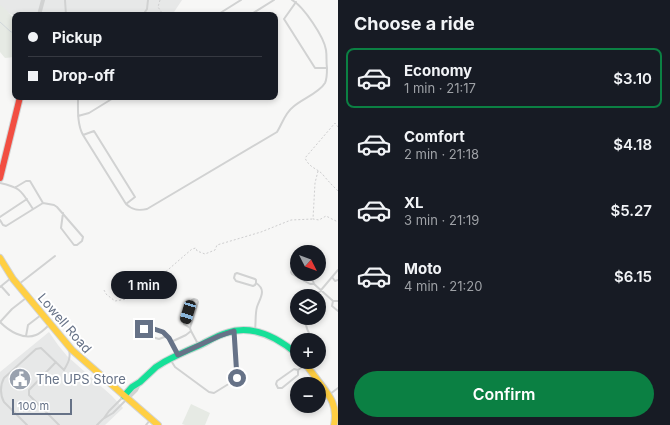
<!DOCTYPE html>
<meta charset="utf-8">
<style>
body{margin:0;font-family:Inter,sans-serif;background:#242831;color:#f1f3f6;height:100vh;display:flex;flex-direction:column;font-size:15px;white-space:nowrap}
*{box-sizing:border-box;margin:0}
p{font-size:13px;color:#9ea1a6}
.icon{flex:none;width:22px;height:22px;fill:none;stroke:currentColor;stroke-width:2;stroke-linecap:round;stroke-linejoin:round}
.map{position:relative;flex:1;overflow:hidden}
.drawer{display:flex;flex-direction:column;background:#171b24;width:332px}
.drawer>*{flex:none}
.guide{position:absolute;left:12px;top:12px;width:266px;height:88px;border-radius:8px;box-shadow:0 2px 6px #0003;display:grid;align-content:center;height:88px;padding:0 16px;background:#171b24}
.needle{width:26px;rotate:132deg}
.tools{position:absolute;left:290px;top:245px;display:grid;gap:8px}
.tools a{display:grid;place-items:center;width:36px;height:36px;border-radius:50%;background:#171b24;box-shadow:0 2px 6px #0003;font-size:20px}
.scale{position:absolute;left:12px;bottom:10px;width:60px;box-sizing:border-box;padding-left:4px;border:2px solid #667287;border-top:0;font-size:11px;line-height:14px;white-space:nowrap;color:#667287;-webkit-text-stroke:3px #fff;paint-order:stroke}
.end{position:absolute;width:18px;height:18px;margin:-9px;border:5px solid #667287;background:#fff;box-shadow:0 0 0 2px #fff}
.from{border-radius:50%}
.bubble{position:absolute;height:28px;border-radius:14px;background:#171b24;box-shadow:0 2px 6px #0003;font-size:13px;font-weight:600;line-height:28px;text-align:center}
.car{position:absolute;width:12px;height:24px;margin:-12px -6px;border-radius:5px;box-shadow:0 0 3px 1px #0007;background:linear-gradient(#222 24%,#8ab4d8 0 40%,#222 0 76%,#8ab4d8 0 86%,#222 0)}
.guide b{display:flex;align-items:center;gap:14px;height:38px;font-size:15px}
.guide b+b{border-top:1px solid #363941}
.guide i{width:10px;height:10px;background:#f1f3f6}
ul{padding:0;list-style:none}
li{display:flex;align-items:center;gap:12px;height:60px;margin:0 8px 6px;padding:0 8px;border:2px solid transparent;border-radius:8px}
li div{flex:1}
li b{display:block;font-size:15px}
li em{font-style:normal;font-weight:600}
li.selected{border-color:#0b8043}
li>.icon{width:36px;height:36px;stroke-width:1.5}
h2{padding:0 16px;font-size:18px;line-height:48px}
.button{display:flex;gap:8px;margin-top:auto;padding:8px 16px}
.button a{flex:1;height:46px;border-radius:24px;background:#0b8043;color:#fff;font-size:16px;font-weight:600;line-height:46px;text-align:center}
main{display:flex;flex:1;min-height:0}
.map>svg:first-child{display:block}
.built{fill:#e7e8e8}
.green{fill:#e6eae4}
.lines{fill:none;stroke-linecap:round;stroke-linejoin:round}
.stream{stroke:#d0d6da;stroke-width:1}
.fast-casing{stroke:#d2d4d5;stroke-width:8}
.slow-casing{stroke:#d2d4d5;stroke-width:8}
.jam-casing{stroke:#d2d4d5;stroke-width:8}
.path{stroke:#cececf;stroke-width:1;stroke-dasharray:2 2;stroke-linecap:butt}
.lane{stroke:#d1d2d2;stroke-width:2}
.street{stroke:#d1d2d2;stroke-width:4}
.fast{stroke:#16e098;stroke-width:6}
.slow{stroke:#ffcf43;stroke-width:6}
.jam{stroke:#f24e42;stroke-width:6}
.route{stroke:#667287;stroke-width:5}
.labels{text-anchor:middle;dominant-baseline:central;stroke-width:4;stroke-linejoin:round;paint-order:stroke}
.street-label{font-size:13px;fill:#667287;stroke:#fff}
.poi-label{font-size:13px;fill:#667287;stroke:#fff;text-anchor:start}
</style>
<main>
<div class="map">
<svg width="338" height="425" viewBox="0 0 338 425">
<rect width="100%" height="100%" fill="#f7f7f6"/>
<!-- built -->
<path class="built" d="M 0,0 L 182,0 L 172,15 L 15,15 L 15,16 L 0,9 Z
M 49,332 L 58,345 L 67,356 L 112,396 L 123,408 L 105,425 L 0,425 L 0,372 Z"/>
<!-- green -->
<path class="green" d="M 0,5 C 6,9 12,15 15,22 L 15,57 L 5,58 L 0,52 Z
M 191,404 L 210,413 L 205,425 L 185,425 L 182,424 Z"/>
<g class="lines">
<!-- stream -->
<path class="stream" d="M 0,22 L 11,32 L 15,32"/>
<!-- fast casing -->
<g class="fast-casing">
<path id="fast" d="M 124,396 L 132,387 L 140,382 L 156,367 L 164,362 C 175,356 186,351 198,346 C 207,342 216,336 226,333 C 252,324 277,337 297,354"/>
</g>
<!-- slow casing -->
<g class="slow-casing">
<path id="slow" d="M 0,258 L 13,279 L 72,350 L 158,425
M 304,362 C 309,369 314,375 319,382 C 330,396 338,406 334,425"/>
</g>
<!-- jam casing -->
<g class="jam-casing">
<path id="jam" d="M 0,178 L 20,97"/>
</g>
<!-- path -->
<path class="path" d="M 160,0 L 158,7 L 162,13 L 164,15
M 338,127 L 335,123 L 305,158 C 310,169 318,168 324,176 C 329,182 333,186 338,191
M 318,171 L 315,183 L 313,219 L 319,220 L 326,216 L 338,222
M 104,290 L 106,294 L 115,301 L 127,299 L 140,288 L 155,281 L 192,249 L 196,248 L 197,251 L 205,254 L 215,250 L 217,245 L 261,232 L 291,220 L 313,219"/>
<!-- lane -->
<path class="lane" d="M 65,0 L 66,15
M 296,2 L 284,19 L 315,68 L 327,68
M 143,15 L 147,9 L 148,0
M 217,15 L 241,0
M 250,15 L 274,0
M 78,97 C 78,109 77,124 83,135 L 126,204 C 132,210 138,211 147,209 L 277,132 C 282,124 285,113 293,107 C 302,99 319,93 325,83 C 327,79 327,73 327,68 C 326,62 327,56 326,50 C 324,37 304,7 292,0
M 78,116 L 89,113 L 115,97
M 83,135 L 94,131 L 135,197 L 126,204
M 0,183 C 22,188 21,191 33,209
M 16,187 L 26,181 L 30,181 L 43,203
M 0,217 L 27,199
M 0,220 L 3,225 L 6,226 L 43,203 L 54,205 L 57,207 L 83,237 L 82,241 L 77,245 L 74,245 L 61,228 L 63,213
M 297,268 L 295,267 L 293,268 L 291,272 L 292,274 L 310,284 L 314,284
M 306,274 L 312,278 L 314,284 L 333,301 L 332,306 L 338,311
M 332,277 L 335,281 L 338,280
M 19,284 L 55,256
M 1,286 L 9,295
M 0,287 L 11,278
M 316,296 L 338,270
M 333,301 L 338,301
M 305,318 C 305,327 309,333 313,340
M 0,322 C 9,331 23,340 36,335 C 41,333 45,329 49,325
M 0,322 L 12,309 L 26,298
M 255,330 C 256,323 255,314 257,307 C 260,298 267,290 256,283 L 256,280 L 255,279 L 237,273 L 235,274 L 234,278 L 236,281 L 253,286 L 255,285 L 256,283
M 191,331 L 198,344
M 26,336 L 28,325 L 41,315
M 167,336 L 159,339 L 145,335 L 143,331 L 144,329 L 146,327 L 148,327 C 153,329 158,329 162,331 C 170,336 173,346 177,354
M 171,342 L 186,335 L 191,331 L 190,328 L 198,302 L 197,300 L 194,299 L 192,300 L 184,324 L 190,328
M 170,359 L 175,367 L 209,392 L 214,393 L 235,380 L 237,378 L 235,333
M 56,362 L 29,390 L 29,395 L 59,425
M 298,370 L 298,375 L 282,388 L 278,388 L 276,384 L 277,381 L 294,369 L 298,370 L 309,362
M 330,394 L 338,388
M 104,418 L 109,411 L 122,398
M 27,425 L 4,402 C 0,395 0,385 4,378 L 36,349 L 41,348 L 64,370 C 68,363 71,358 69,350
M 97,425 L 103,419 L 113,413 L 126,400
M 146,425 L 150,420"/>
<!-- street -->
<path class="street" d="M 39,15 L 43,0
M 127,399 L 136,390 L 139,384"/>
<!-- fast -->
<use href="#fast" class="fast"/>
<!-- slow -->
<use href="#slow" class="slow"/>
<!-- jam -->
<use href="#jam" class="jam"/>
</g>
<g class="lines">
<!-- route -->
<path class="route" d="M 144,329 L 146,327 L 148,327 L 163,332 L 169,338 L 178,355 L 219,336 L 234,331 L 237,378"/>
</g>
<!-- icons -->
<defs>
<g id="civic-disc" transform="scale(1.15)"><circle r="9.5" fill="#99a1ae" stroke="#fff"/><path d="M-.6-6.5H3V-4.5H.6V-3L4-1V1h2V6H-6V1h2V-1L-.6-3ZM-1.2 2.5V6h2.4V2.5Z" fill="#fff"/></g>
</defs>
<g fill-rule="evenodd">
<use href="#civic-disc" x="20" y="379"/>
</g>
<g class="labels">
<!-- street labels -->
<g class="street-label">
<text transform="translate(65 323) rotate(49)">Lowell Road</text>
</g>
<!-- poi labels -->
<g class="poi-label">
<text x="36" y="379">The UPS Store</text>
</g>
</g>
</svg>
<div class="tools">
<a><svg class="needle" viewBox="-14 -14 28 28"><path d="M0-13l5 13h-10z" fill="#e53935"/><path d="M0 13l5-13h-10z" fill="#9ea1a6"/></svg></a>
<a><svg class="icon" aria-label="layers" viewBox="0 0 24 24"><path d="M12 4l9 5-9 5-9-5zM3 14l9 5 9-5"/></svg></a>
<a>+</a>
<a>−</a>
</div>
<div class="scale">100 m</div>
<i class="end from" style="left:237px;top:378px"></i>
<i class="end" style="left:144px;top:329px"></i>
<div class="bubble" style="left:111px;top:271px;width:66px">1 min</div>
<i class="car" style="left:188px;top:312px;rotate:197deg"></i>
<div class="guide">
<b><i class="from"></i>Pickup</b>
<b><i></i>Drop-off</b>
</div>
</div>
<section class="drawer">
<h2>Choose a ride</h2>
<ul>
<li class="selected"><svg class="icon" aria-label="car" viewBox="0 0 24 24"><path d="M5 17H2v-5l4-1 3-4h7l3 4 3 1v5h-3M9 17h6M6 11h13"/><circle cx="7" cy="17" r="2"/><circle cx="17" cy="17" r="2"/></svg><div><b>Economy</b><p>1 min · 21:17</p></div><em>$3.10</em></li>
<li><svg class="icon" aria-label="car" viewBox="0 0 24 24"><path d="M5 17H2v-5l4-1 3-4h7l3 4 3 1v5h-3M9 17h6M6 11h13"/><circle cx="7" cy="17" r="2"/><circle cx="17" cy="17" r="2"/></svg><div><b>Comfort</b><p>2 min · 21:18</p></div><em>$4.18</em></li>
<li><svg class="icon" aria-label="car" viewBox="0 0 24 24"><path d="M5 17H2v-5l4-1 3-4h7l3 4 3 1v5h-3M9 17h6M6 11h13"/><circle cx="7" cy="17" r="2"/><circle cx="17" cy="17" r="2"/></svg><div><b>XL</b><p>3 min · 21:19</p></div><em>$5.27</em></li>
<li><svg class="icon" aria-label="car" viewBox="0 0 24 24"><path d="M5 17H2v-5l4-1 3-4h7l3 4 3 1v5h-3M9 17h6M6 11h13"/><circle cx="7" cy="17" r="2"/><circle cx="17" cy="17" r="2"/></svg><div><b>Moto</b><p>4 min · 21:20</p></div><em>$6.15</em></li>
</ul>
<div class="button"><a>Confirm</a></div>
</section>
</main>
